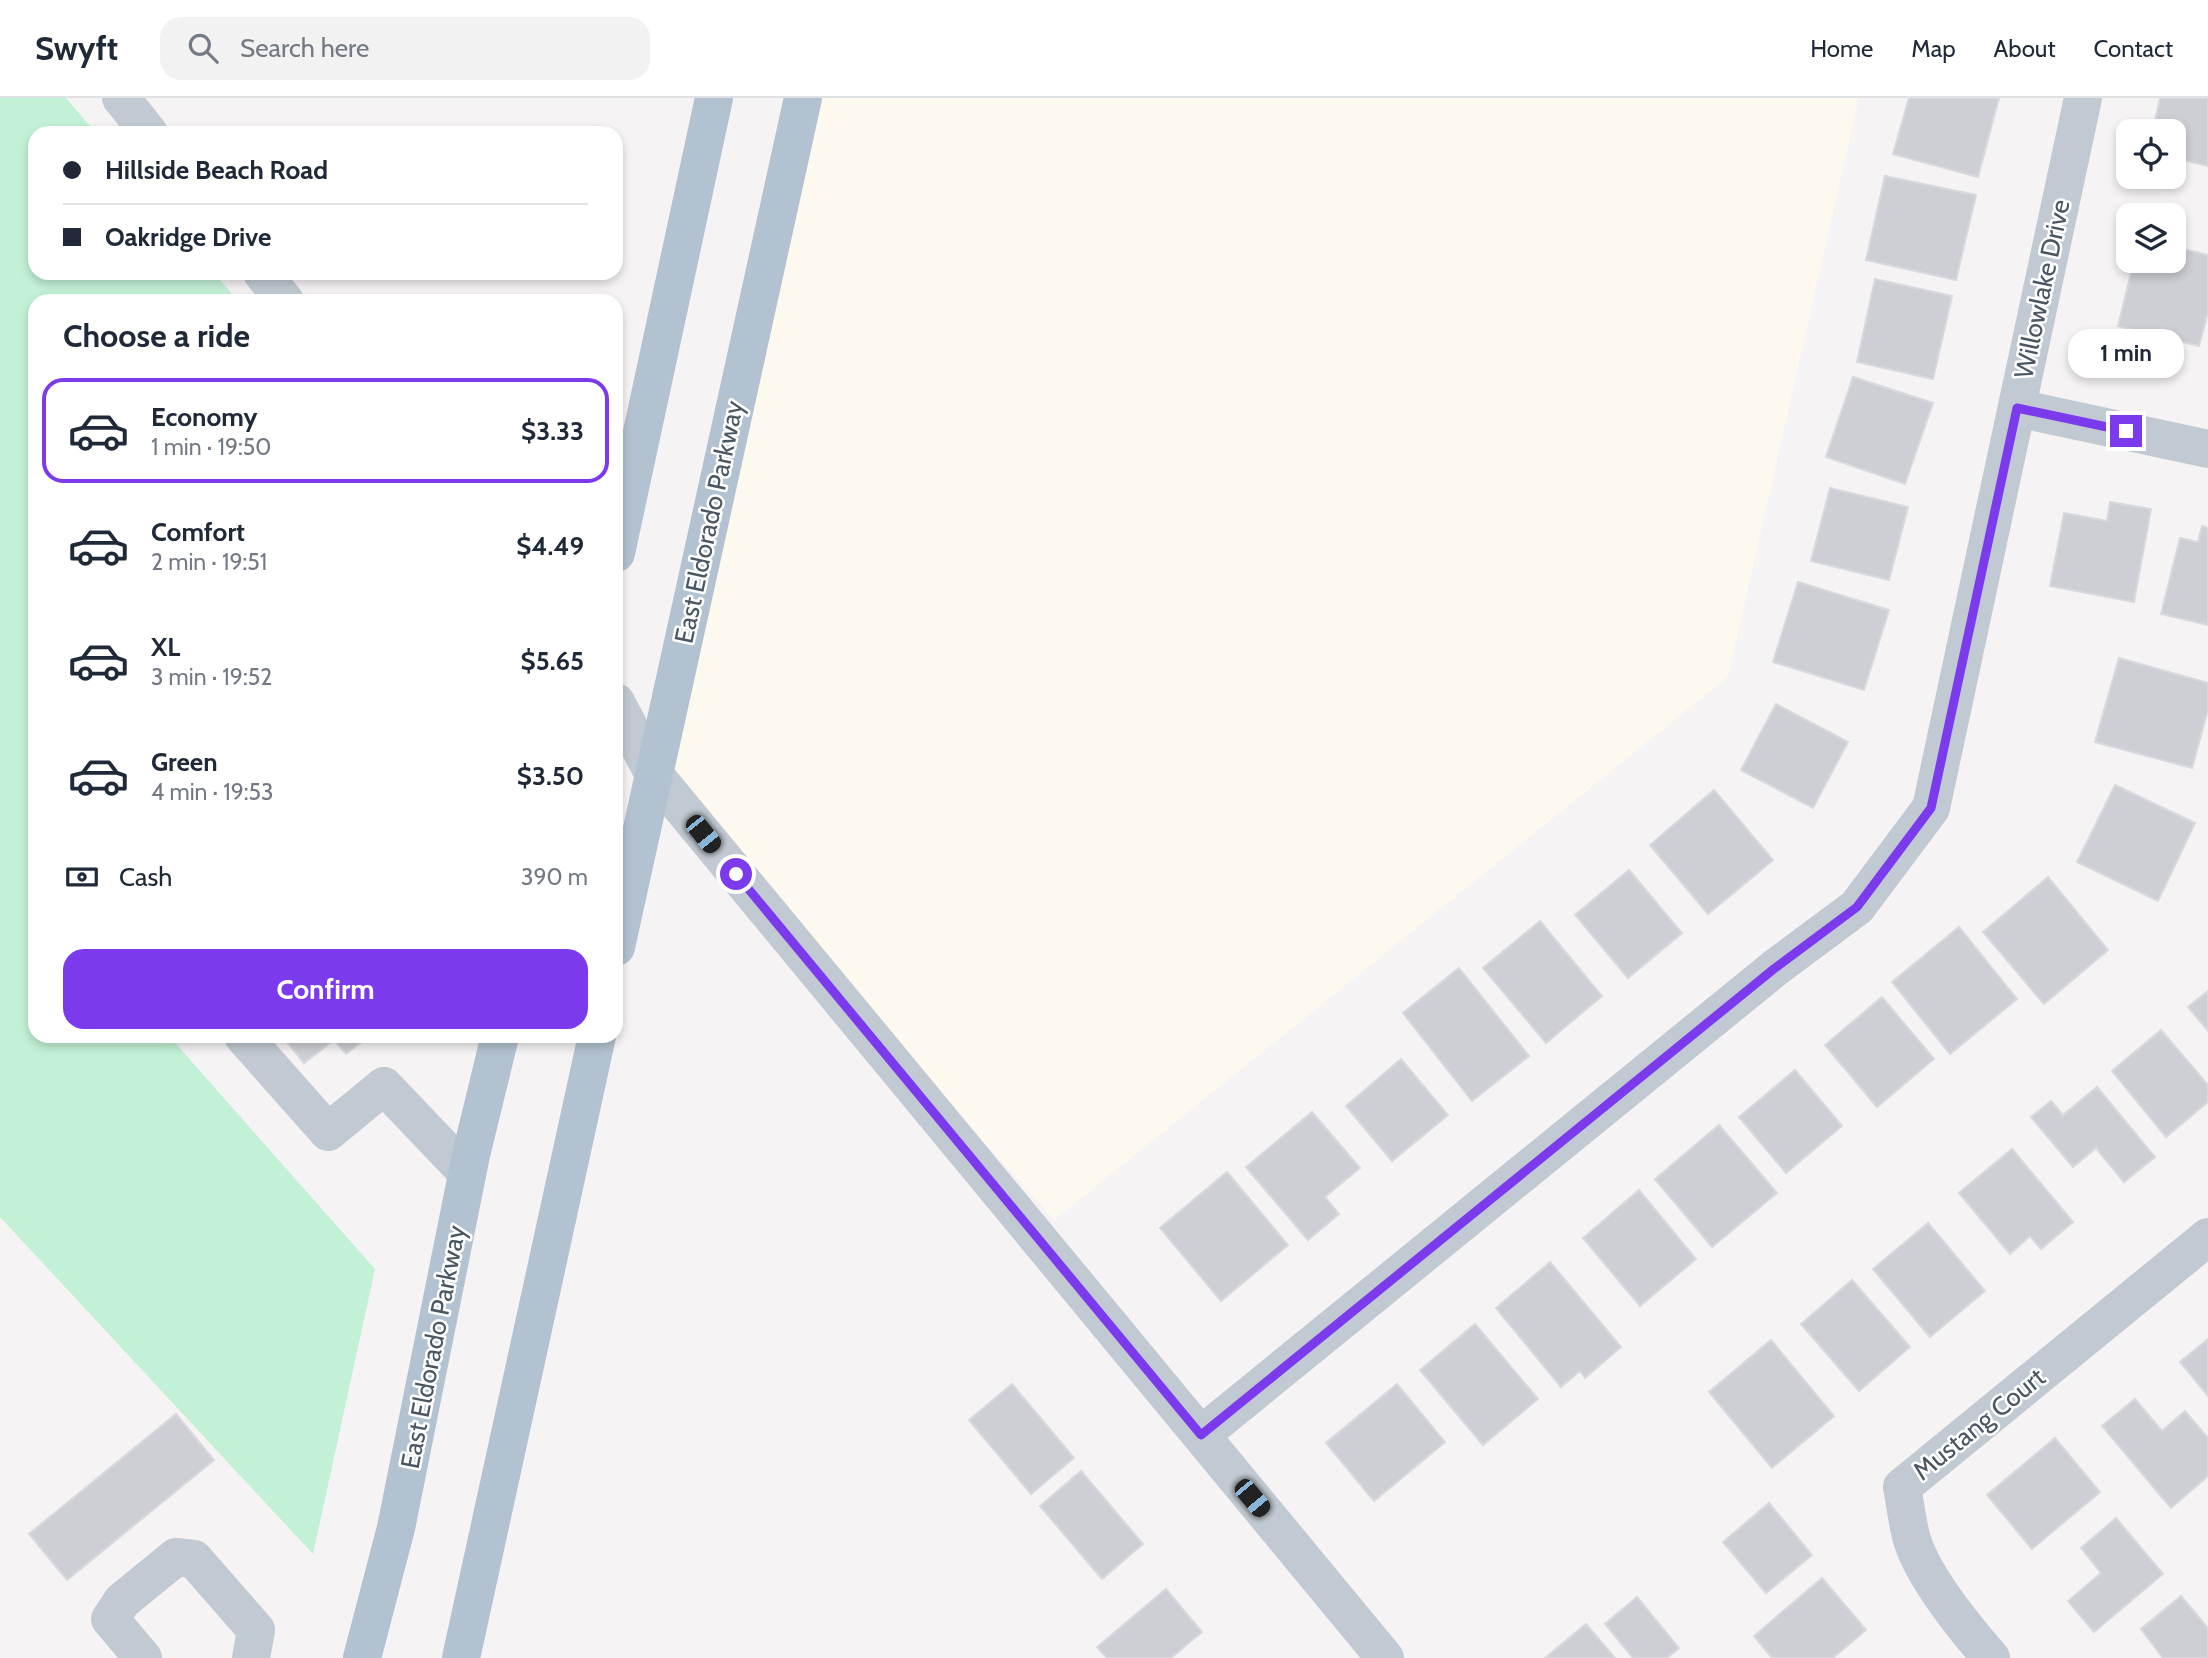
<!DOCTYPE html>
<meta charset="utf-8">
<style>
body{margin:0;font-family:Cabin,sans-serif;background:#f2f2f3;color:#1f2937;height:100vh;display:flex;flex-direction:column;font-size:26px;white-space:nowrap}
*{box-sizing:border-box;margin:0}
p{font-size:23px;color:#747a83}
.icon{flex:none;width:38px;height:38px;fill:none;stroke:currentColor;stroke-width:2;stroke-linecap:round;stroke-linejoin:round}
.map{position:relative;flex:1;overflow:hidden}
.sheet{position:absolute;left:28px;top:196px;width:595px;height:749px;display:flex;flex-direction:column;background:#fff;border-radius:21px;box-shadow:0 4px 10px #0003}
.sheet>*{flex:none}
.guide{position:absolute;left:28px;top:28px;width:595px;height:154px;border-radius:21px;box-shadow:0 4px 10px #0003;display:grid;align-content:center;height:154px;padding:0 35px;background:#fff}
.buttons{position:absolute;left:2116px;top:21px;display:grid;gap:14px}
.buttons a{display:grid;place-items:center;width:70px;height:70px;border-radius:14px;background:#fff;box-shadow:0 4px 10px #0003;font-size:35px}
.end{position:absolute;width:32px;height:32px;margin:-16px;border:9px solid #7c3aed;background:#fff;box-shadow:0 0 0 4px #fff}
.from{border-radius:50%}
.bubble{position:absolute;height:49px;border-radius:21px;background:#fff;box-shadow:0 4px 10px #0003;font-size:23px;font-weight:800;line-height:49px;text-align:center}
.car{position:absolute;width:21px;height:42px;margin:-21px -10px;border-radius:9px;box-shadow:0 0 5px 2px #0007;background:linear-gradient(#222 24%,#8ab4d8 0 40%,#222 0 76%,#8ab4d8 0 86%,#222 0)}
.guide b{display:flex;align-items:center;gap:24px;height:66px;font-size:26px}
.guide b+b{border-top:2px solid #e0e1e3}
.guide i{width:18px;height:18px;background:#1f2937}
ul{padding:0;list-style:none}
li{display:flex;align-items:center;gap:21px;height:105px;margin:0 14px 10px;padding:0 21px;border:4px solid transparent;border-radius:21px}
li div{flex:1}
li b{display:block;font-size:26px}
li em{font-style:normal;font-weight:800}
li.selected{border-color:#7c3aed}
li>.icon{width:63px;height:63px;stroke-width:1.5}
h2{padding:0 35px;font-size:32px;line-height:84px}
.pay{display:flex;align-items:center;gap:18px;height:77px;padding:0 35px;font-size:26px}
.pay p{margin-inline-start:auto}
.cta{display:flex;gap:14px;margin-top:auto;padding:14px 35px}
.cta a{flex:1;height:80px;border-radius:21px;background:#7c3aed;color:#fff;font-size:28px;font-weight:800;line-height:80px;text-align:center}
header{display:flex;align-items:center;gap:42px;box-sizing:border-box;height:98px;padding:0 35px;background:#fff;border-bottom:2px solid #e0e1e3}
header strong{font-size:33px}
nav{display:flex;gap:38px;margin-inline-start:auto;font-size:24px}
.search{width:490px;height:63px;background:#f2f2f3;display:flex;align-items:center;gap:18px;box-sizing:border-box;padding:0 24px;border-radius:21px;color:#747a83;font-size:26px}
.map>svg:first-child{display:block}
.commercial{fill:#fdf9ef}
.green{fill:#c3f1d5}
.building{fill:#cdcfd5;stroke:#d7d9de;stroke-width:2}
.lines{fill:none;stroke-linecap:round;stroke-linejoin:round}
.minor{stroke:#c1cad2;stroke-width:38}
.major{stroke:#b3c2d1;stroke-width:38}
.route{stroke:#7c3aed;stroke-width:9}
.labels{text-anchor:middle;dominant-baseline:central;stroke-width:5;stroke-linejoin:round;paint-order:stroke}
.street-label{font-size:26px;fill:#4a5661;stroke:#fff}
</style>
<header>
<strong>Swyft</strong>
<div class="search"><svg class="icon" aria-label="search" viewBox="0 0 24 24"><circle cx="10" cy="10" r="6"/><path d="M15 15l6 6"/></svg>Search here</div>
<nav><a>Home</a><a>Map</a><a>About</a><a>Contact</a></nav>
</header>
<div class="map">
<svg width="2208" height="1560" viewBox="0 0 2208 1560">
<rect width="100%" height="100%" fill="#f5f3f3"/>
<!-- commercial -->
<path class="commercial" d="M 814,0 L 1859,0 L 1728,579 L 1054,1122 L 653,675 Z"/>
<!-- green -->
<path class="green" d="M 0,0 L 66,0 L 96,35 L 35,35 L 35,175 L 214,175 L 238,203 L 35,203 L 35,938 L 169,938 L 375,1171 L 313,1456 L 0,1119 Z"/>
<!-- building -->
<path class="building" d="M 1909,0 L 1999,0 L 1978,79 L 1893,56 Z
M 2160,0 L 2208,0 L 2208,68 L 2174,60 L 2174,33 L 2153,33 Z
M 1885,78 L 1976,97 L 1956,182 L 1866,162 Z
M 2174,149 L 2208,157 L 2208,214 L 2199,248 L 2118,228 L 2134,163 L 2174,163 Z
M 1875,181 L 1952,198 L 1933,281 L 1857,264 Z
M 1853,279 L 1933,305 L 1905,386 L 1826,359 Z
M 1830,390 L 1908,409 L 1889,482 L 1811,463 Z
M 2110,404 L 2151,411 L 2134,504 L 2050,488 L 2064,415 L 2107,423 Z
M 2202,428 L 2208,430 L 2208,527 L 2161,516 L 2180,440 L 2198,444 Z
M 1798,484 L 1889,512 L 1864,592 L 1773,564 Z
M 2119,560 L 2208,585 L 2208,612 L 2192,670 L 2095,644 Z
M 1776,606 L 1848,644 L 1813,710 L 1741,672 Z
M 2115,687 L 2195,725 L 2158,803 L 2077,764 Z
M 1714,692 L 1773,762 L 1708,816 L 1650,747 Z
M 1629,772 L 1682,835 L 1628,880 L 1575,817 Z
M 2048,779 L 2108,852 L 2044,906 L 1983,834 Z
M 1540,823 L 1602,898 L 1546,945 L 1483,870 Z
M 1959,829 L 2017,901 L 1950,956 L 1892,884 Z
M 1459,870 L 1529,958 L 1472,1003 L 1403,915 Z
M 2208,893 L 2208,933 L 2188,909 Z
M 1882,899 L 1934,961 L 1877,1009 L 1825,947 Z
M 2161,932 L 2208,987 L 2208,1004 L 2166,1039 L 2112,973 Z
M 282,938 L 366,938 L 367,940 L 346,956 L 334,942 L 304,965 Z
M 1401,961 L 1448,1017 L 1392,1063 L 1346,1008 Z
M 1795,972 L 1842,1028 L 1786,1075 L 1739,1019 Z
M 2097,989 L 2155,1059 L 2124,1084 L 2096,1050 L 2073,1069 L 2031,1019 L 2051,1003 L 2063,1017 Z
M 1312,1014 L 1360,1070 L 1325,1099 L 1339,1116 L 1308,1142 L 1246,1069 Z
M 1719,1027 L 1777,1095 L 1712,1149 L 1655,1081 Z
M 2012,1051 L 2073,1124 L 2041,1151 L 2030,1138 L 2010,1156 L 1959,1095 Z
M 1227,1074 L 1288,1147 L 1221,1203 L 1160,1130 Z
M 1639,1092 L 1696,1161 L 1640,1208 L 1583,1140 Z
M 1928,1125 L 1985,1193 L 1930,1239 L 1873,1171 Z
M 1550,1164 L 1621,1249 L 1585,1280 L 1580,1273 L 1561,1289 L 1496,1210 Z
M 1852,1182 L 1910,1249 L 1859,1293 L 1801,1226 Z
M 1475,1226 L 1538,1301 L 1483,1347 L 1420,1272 Z
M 2208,1241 L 2208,1298 L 2180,1264 Z
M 1771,1242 L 1834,1318 L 1772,1370 L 1709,1294 Z
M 1012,1286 L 1074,1360 L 1031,1396 L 969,1322 Z
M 1397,1286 L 1445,1344 L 1374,1403 L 1326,1345 Z
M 2135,1301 L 2162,1333 L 2185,1313 L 2208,1340 L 2208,1378 L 2171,1410 L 2102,1328 Z
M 176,1316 L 214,1362 L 67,1482 L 29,1436 Z
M 2055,1340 L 2100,1394 L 2032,1451 L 1987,1397 Z
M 1081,1373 L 1143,1446 L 1102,1481 L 1040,1408 Z
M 1769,1405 L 1812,1457 L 1766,1495 L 1723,1444 Z
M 2116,1420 L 2163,1476 L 2094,1534 L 2068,1503 L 2101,1475 L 2081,1450 Z
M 1822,1480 L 1866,1532 L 1833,1560 L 1772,1560 L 1754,1538 Z
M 1166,1491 L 1202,1534 L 1171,1560 L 1107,1560 L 1097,1549 Z
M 2181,1498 L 2208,1530 L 2208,1560 L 2163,1560 L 2141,1531 Z
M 1637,1499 L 1679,1550 L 1667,1560 L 1633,1560 L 1605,1526 Z
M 1586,1526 L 1615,1560 L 1545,1560 Z"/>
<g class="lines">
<!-- minor -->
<path class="minor" d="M 121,0 L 149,35
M 262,175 L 285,203
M 2017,310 L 2208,351
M 616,604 L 653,675 L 1385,1560
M 243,938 L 328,1034 L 384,988 L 467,1075
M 1201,1337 L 1775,870 L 1857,809 L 1931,710 L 2083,0
M 143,1560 L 110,1521 L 122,1503 L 176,1459 L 194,1461 L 256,1532 L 251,1560
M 1991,1560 C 1964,1529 1921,1477 1911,1438 C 1907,1422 1905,1405 1902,1389 L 2208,1139"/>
<!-- major -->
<path class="major" d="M 616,455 L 714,0
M 616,849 L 803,0
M 362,1560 L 396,1430 L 471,1057 L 500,938
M 461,1560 L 597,938"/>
</g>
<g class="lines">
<!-- route -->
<path class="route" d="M 736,776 L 1201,1337 L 1775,870 L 1857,809 L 1931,710 L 2017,310 L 2126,333"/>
</g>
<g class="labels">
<!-- street labels -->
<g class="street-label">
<text transform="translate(2042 191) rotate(-78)">Willowlake Drive</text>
<text transform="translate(709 424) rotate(-78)">East Eldorado Parkway</text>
<text transform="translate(433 1249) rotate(-79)">East Eldorado Parkway</text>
<text transform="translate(1979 1326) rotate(-39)">Mustang Court</text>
</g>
</g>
</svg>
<div class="buttons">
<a><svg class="icon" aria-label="locate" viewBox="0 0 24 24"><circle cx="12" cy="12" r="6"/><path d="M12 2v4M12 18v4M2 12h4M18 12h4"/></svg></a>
<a><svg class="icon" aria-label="layers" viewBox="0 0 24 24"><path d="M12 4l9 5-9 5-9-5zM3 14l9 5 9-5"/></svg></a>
</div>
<i class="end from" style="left:736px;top:776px"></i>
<i class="end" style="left:2126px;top:333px"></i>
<div class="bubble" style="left:2068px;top:231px;width:116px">1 min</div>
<i class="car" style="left:703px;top:736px;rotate:141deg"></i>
<i class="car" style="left:1252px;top:1400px;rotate:140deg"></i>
<div class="guide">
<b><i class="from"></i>Hillside Beach Road</b>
<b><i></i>Oakridge Drive</b>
</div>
<section class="sheet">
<h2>Choose a ride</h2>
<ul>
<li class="selected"><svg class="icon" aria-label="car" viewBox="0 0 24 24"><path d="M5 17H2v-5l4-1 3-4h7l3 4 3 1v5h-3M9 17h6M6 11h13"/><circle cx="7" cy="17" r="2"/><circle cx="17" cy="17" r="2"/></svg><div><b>Economy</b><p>1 min · 19:50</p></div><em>$3.33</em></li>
<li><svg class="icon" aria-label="car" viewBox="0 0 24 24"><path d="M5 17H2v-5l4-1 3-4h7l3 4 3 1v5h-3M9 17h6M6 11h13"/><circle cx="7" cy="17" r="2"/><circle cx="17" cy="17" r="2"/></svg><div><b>Comfort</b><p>2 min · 19:51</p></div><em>$4.49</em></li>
<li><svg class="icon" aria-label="car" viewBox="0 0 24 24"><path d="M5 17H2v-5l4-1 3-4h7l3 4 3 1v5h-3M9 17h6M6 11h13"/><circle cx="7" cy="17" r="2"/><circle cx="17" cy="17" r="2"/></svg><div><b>XL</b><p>3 min · 19:52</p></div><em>$5.65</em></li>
<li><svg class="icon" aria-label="car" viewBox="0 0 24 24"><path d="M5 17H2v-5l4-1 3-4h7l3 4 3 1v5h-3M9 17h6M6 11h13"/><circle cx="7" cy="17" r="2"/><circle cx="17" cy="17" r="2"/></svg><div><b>Green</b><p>4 min · 19:53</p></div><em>$3.50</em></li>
</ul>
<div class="pay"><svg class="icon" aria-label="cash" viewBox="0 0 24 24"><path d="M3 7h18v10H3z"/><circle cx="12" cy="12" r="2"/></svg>Cash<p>390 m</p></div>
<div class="cta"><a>Confirm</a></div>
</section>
</div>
